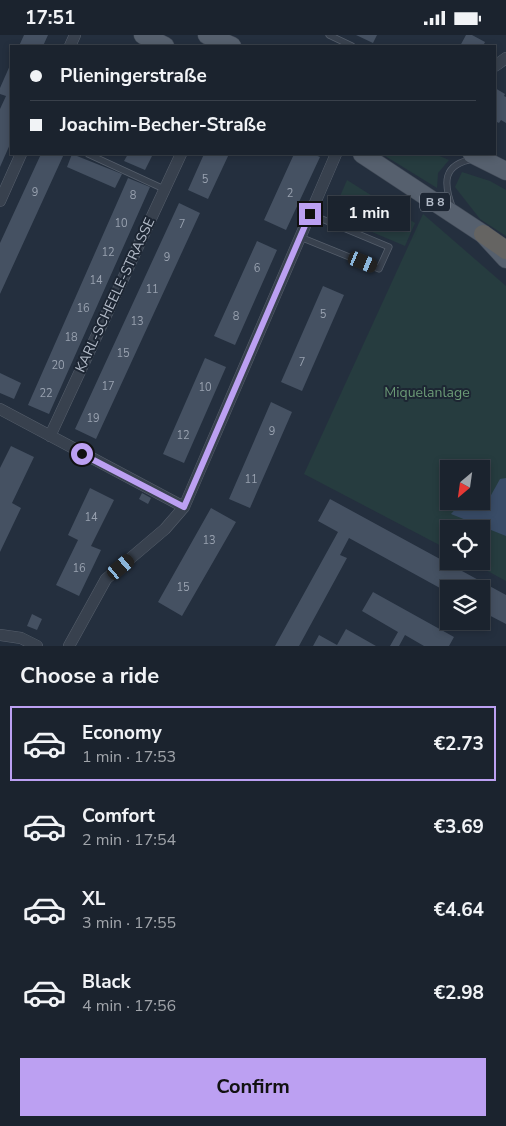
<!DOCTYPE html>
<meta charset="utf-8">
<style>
body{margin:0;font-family:"Nunito Sans",sans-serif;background:#242b36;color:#f1f3f6;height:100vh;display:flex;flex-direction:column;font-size:19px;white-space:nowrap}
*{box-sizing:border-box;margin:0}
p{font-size:16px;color:#a0a4aa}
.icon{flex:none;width:28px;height:28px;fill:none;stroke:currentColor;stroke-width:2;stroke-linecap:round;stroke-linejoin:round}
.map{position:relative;height:611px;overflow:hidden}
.details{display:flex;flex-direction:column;background:#1b232e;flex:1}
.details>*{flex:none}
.top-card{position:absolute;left:10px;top:10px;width:486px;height:110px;border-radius:0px;box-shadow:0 2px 8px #0003,0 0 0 1px #39404a;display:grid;align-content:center;height:110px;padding:0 20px;background:#1b232e}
.needle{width:32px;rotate:209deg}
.tools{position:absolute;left:440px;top:425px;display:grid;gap:10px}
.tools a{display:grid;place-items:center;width:50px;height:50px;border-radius:0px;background:#1b232e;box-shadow:0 2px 8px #0003,0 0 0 1px #39404a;font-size:25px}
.end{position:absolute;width:22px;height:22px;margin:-11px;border:6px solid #bca0f2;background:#111;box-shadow:0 0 0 2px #111}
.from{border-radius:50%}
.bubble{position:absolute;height:35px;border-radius:0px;background:#1b232e;box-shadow:0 2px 8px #0003,0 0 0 1px #39404a;font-size:16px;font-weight:700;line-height:35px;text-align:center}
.car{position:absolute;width:15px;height:30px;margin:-15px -8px;border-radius:6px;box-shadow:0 0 4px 1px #0007;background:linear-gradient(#222 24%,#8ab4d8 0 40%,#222 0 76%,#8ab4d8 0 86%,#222 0)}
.top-card b{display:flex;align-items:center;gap:18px;height:48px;font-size:19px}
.top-card b+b{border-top:1px solid #39404a}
.top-card i{width:12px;height:12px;background:#f1f3f6}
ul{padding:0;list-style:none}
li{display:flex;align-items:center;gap:15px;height:75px;margin:0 10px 8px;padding:0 10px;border:2px solid transparent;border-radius:0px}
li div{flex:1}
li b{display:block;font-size:19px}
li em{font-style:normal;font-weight:700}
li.active{border-color:#bca0f2}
li>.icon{width:45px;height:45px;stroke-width:1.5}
h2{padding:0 20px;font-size:22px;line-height:60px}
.button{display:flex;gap:10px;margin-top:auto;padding:10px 20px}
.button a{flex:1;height:58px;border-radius:0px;background:#bca0f2;color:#111;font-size:20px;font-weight:700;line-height:58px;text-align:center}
.status{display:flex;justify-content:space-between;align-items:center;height:35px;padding:0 25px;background:#1b232e;direction:ltr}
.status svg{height:14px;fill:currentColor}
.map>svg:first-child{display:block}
.green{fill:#263c3f;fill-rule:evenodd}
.water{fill:#394c67}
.building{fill:#455162}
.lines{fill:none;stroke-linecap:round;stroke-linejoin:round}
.service-casing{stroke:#565f6c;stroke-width:7}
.minor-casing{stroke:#565f6c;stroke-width:12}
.primary-casing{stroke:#414a57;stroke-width:19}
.trunk-casing{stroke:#434c59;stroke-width:19}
.service{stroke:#38414e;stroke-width:5.5}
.minor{stroke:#38414e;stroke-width:11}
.primary{stroke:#56606e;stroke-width:18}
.trunk{stroke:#656462;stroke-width:18}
.route{stroke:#bca0f2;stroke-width:6}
.labels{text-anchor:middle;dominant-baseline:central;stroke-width:4;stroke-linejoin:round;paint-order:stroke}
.number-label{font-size:11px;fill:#98a1af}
.shield{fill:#1d2633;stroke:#878f9c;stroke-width:1}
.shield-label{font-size:12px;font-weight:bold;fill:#b4bcc9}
.street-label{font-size:14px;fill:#b4bcc9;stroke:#1d2633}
.park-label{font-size:14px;fill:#6b9a76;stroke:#1d2633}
</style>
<div class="status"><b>17:51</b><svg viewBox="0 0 49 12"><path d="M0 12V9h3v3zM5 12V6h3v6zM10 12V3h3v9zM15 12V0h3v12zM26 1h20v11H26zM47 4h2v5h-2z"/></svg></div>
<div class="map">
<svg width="506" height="611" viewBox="0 0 506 611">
<rect width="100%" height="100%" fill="#242f3e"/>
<!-- green -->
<path class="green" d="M 382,119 L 435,119 L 449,125 L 438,138 L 437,153 Z
M 462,137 L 490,146 L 506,155 L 506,201 L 480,184 L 455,152 Z
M 347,145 L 415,188 L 405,211 L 332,180 Z
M 423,179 L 506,251 L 506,546 L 469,526 L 481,526 L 481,494 L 449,494 L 449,515 L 304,439 ZM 449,434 L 481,434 L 481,466 L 449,466 Z"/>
<!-- water -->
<path class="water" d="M 506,443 L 506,501 L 451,479 L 463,466 L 481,466 L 481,458 L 490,462 L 500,444 Z"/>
<!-- building -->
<path class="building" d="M 24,0 L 48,0 L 43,11 L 19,11 Z
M 356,0 L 377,0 L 373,8 Z
M 466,0 L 472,0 L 485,7 L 483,11 L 460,11 Z
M 11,28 L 11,107 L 0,132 L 0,74 L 6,61 L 0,59 L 0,53 Z
M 495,53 L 505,59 L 504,61 L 506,62 L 506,88 L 501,85 L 499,88 L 495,86 Z
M 41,119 L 64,119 L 0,259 L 0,208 Z
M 72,119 L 122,139 L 115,153 L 67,132 Z
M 128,119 L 153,119 L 145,135 L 124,126 Z
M 204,119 L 229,119 L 208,164 L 188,155 Z
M 294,119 L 313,119 L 320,122 L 286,195 L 264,185 Z
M 128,143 L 150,152 L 49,379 L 28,370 Z
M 179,168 L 200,178 L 96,404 L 75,394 Z
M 257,206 L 277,215 L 235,310 L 214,301 Z
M 323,251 L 344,260 L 302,356 L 281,347 Z
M 205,323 L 226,332 L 184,428 L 163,419 Z
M 0,338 L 21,348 L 14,364 L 0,358 Z
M 271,367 L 292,377 L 250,473 L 229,464 Z
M 11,411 L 34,422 L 12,468 L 21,473 L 0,517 L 0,433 Z
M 90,453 L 114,465 L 91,511 L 101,515 L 79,561 L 56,550 L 78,505 L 68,500 Z
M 142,458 L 151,463 L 148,469 L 139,464 Z
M 330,464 L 506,560 L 506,589 L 481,576 L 481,554 L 449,554 L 449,558 L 349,503 L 340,520 L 347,523 L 299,611 L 275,611 L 338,497 L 318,486 Z
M 211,473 L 236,487 L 182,581 L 158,567 Z
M 373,557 L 454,602 L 449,611 L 424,611 L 405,600 L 399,611 L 390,611 L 398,597 L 362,576 Z
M 32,579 L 42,584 L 37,595 L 27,591 Z
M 346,594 L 376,611 L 313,611 L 319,600 L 337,610 Z"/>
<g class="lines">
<!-- service casing -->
<g class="service-casing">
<path id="service" d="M 329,0 L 352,11
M 88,119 L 164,154
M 453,174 C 443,148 442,129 474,124
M 300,202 L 379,234 L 389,212 L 310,179"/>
</g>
<!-- minor casing -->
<g class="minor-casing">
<path id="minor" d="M 70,11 L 75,0
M 495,31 L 506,23
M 0,166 L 21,119
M 0,374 L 184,472
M 50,401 L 181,119
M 0,600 L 21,603 L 37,611
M 69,611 L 106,544 L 165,494 L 184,472 L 336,119"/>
</g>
<!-- primary casing -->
<g class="primary-casing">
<path id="primary" d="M 143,0 L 165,11
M 207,0 L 232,11
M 362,119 L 483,199 L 506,224
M 472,119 L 506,136"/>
</g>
<!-- trunk casing -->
<g class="trunk-casing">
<path id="trunk" d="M 483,199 L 506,215"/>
</g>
<!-- service -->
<use href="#service" class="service"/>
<!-- minor -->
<use href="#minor" class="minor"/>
<!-- primary -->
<use href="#primary" class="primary"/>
<!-- trunk -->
<use href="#trunk" class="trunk"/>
</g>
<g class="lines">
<!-- route -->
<path class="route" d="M 82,419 L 184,472 L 310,179"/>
</g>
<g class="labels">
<!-- number labels -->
<g class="number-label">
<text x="205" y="144">5</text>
<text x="35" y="157">9</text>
<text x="290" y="158">2</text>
<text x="133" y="160">8</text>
<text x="121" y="188">10</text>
<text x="182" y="189">7</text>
<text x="108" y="217">12</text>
<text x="167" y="222">9</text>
<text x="257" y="233">6</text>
<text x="96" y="245">14</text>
<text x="152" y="254">11</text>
<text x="83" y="273">16</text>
<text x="323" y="279">5</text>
<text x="236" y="281">8</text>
<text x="137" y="286">13</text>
<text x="71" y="302">18</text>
<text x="123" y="318">15</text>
<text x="302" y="327">7</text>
<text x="58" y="330">20</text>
<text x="108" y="351">17</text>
<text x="205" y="352">10</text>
<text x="46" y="358">22</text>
<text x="93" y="383">19</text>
<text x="272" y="396">9</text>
<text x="183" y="400">12</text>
<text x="251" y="444">11</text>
<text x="91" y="482">14</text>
<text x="209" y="505">13</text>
<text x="79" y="533">16</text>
<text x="183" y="552">15</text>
</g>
<!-- shield labels -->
<rect class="shield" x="420" y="157.5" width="30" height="19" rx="4"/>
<g class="shield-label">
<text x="435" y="167">B 8</text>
</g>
<!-- street labels -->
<g class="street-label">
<text transform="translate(115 260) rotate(-65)">KARL-SCHEELE-STRASSE</text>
</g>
<!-- park labels -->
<g class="park-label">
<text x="427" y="357">Miquelanlage</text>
</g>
</g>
</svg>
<div class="tools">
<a><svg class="needle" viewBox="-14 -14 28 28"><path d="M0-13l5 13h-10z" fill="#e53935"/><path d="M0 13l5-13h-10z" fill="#a0a4aa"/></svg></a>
<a><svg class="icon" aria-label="locate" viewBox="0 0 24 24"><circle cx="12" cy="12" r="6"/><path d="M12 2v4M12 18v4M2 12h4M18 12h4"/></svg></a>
<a><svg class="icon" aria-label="layers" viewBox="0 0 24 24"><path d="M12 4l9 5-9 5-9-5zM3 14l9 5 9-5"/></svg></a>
</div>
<i class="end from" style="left:82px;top:419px"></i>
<i class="end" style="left:310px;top:179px"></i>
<div class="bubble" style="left:328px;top:161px;width:82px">1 min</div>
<i class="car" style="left:363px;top:227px;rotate:112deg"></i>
<i class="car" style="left:121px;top:532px;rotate:50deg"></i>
<div class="top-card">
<b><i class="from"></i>Plieningerstraße</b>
<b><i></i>Joachim-Becher-Straße</b>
</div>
</div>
<section class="details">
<h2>Choose a ride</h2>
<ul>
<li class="active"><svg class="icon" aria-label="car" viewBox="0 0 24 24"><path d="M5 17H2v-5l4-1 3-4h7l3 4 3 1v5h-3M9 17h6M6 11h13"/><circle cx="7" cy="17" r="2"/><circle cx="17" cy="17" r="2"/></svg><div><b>Economy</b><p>1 min · 17:53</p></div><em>€2.73</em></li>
<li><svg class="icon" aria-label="car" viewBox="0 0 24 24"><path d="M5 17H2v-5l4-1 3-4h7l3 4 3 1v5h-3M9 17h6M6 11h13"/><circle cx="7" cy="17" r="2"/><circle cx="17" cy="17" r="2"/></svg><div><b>Comfort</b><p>2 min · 17:54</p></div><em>€3.69</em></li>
<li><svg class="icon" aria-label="car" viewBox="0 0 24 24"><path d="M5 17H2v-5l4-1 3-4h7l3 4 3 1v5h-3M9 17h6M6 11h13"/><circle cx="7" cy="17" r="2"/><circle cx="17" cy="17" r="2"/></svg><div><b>XL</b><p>3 min · 17:55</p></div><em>€4.64</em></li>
<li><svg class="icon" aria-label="car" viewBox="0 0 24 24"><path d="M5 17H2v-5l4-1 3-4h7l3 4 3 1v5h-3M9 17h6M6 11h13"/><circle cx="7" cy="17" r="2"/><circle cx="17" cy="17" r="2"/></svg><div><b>Black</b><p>4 min · 17:56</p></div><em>€2.98</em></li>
</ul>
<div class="button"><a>Confirm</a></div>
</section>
